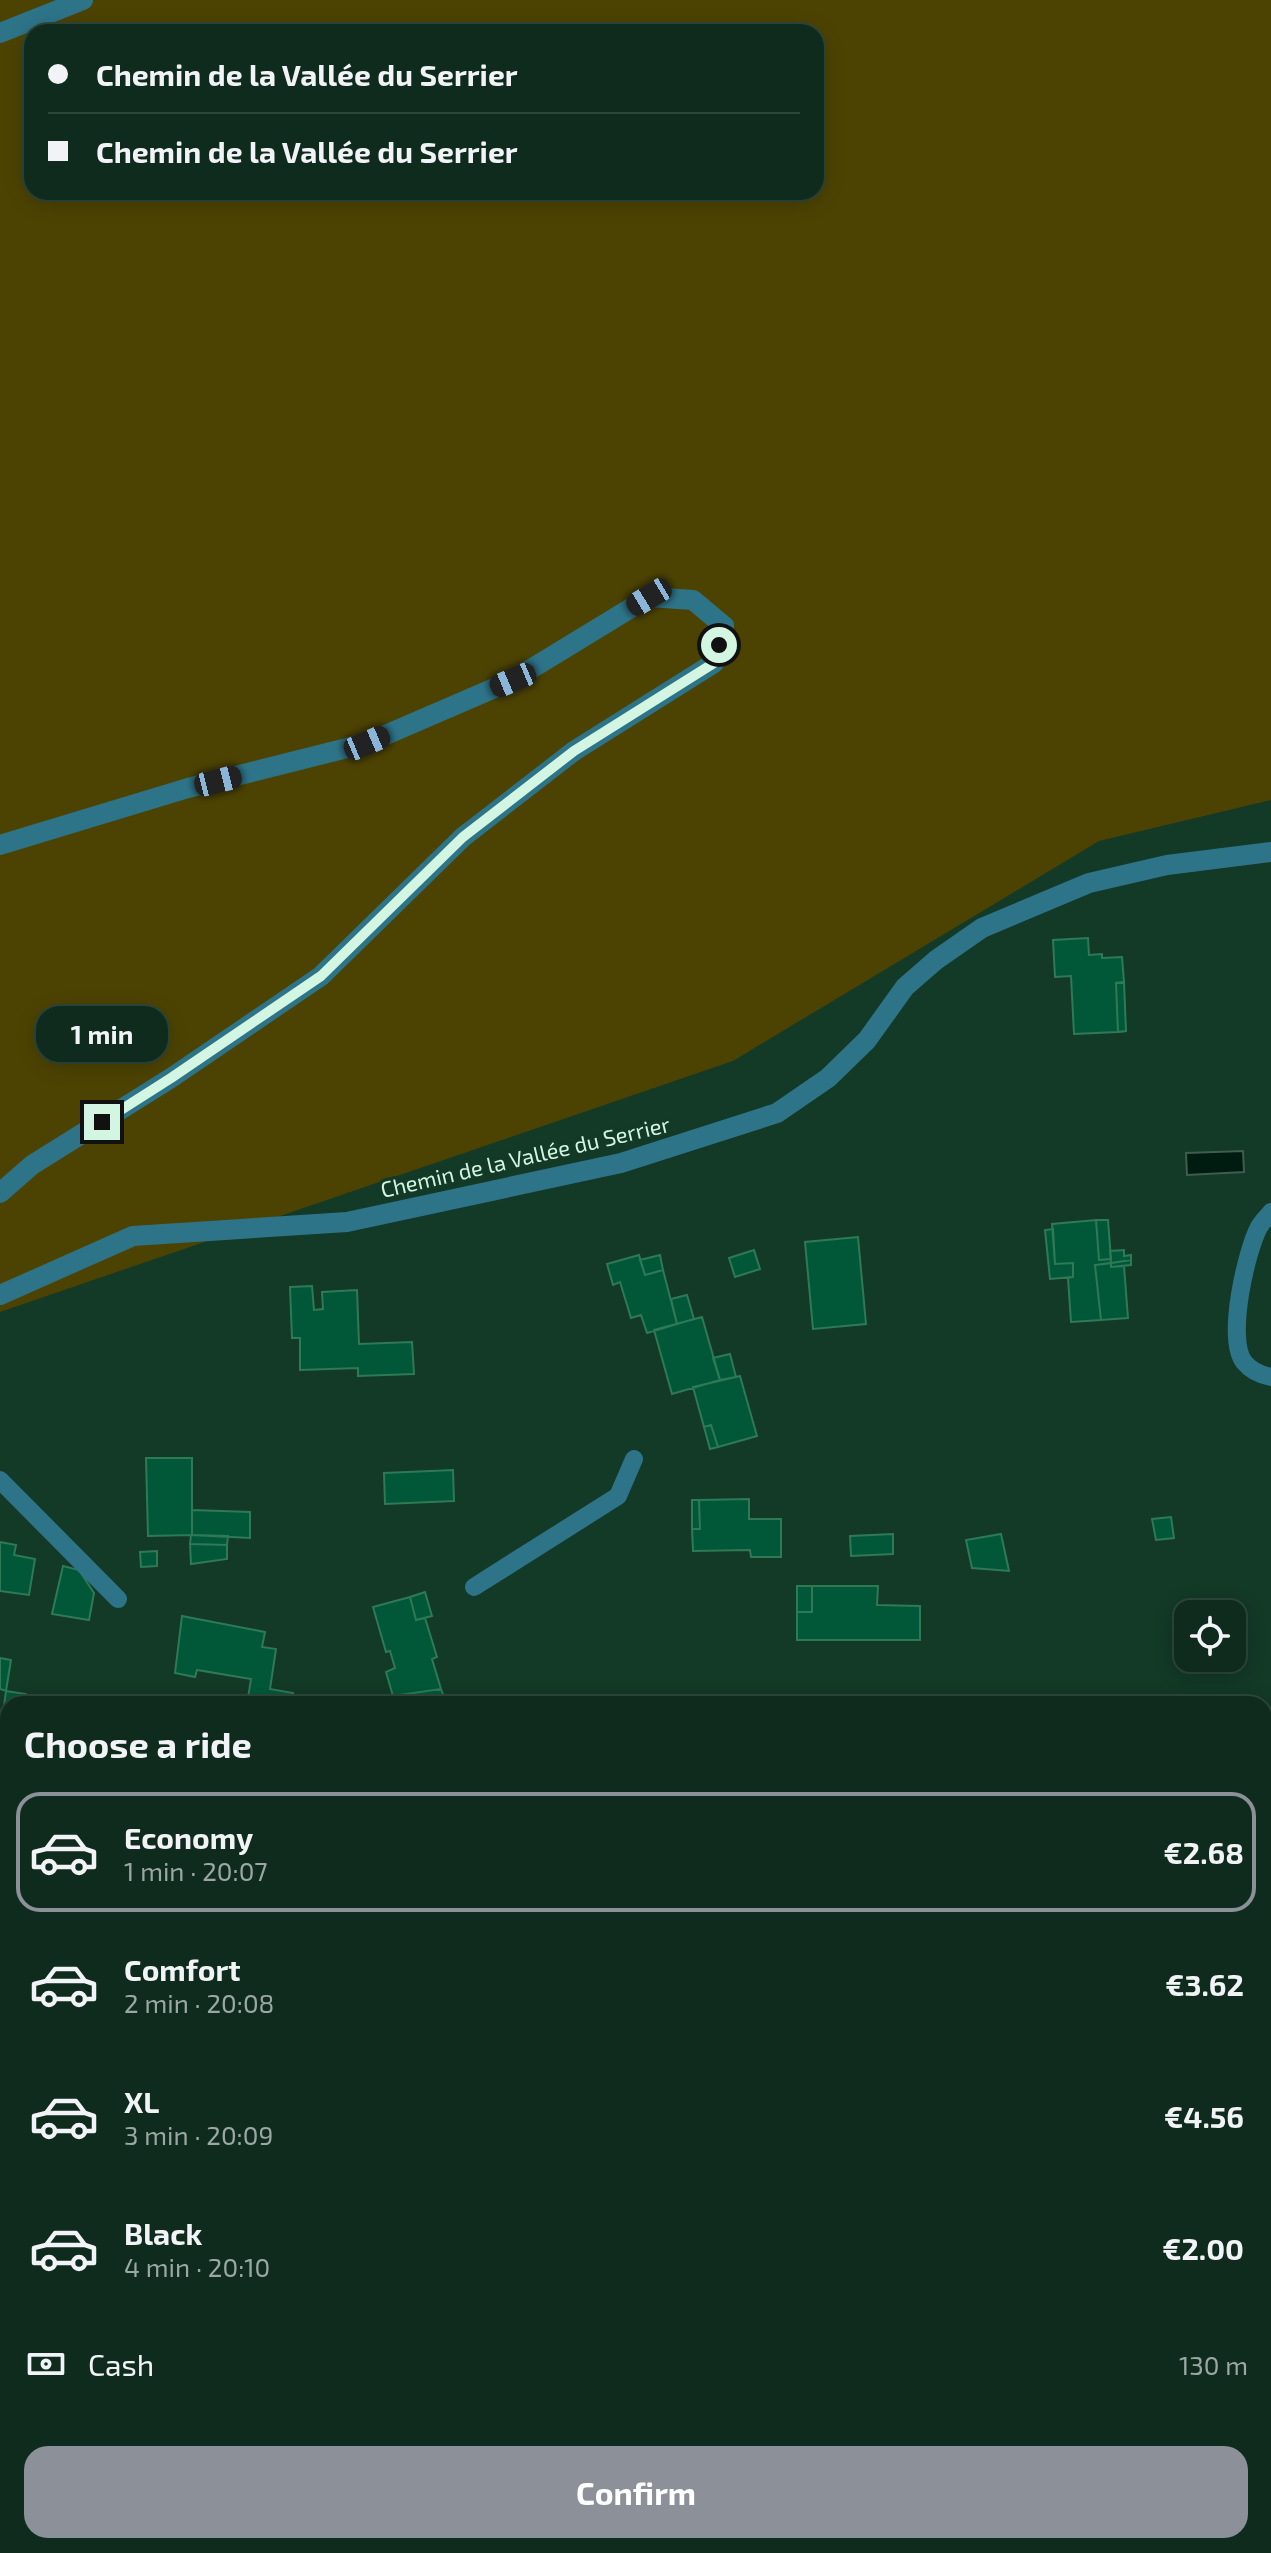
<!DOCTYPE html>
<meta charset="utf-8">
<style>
body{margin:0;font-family:"Exo 2",sans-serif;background:#173326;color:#f1f3f6;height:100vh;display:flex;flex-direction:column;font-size:30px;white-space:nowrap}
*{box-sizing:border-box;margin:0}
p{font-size:26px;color:#9ba7a4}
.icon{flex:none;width:44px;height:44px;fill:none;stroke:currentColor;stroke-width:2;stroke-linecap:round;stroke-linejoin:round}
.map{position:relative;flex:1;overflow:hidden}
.side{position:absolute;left:0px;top:1696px;width:1272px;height:858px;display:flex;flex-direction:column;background:#0e2b1d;border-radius:24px 24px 0 0;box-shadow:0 4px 20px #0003,0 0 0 2px #2e473b}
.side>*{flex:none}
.banner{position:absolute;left:24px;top:24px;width:800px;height:176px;border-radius:24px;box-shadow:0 4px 20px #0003,0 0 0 2px #2e473b;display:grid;align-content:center;height:176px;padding:0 24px;background:#0e2b1d}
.tools{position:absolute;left:1174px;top:1600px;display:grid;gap:16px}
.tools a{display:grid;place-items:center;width:72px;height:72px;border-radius:16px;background:#0e2b1d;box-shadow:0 4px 20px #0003,0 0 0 2px #2e473b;font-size:40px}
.end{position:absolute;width:36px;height:36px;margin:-18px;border:10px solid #d3f6e2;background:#111;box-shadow:0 0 0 4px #111}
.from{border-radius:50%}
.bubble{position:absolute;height:56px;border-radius:24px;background:#0e2b1d;box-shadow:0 4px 20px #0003,0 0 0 2px #2e473b;font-size:26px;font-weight:700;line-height:56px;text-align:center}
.car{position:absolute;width:24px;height:48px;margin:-24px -12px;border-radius:10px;box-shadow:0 0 6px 2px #0007;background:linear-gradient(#222 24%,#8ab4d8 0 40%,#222 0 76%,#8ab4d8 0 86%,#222 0)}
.banner b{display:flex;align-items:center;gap:28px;height:76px;font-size:30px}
.banner b+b{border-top:2px solid #2e473b}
.banner i{width:20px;height:20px;background:#f1f3f6}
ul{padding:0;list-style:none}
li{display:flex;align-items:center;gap:24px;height:120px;margin:0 16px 12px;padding:0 8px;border:4px solid transparent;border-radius:24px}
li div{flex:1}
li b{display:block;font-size:30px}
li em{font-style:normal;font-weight:700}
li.on{border-color:#8c9099}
li>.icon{width:72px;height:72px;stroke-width:1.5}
h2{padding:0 24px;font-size:36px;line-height:96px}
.pay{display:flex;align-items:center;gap:20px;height:88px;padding:0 24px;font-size:30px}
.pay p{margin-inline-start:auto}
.action{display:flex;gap:16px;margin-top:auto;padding:16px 24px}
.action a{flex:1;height:92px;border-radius:24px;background:#8c9099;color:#fff;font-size:32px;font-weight:700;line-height:92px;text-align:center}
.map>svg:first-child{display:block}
.green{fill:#4c4303;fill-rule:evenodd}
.water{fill:#001b0f;stroke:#3f5d4e;stroke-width:2}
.building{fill:#005839;stroke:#2f7957;stroke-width:2}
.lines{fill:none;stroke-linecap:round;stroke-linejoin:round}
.service{stroke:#2e7489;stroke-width:18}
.minor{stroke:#2e7489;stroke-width:20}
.route{stroke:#d3f6e2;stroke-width:10}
.labels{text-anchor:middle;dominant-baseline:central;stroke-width:7;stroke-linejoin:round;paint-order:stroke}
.street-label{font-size:22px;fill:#d3f6e2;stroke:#133927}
</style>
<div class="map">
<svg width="1271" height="2553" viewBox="0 0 1271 2553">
<rect width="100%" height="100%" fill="#133927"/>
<!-- green -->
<path class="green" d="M 0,0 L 1271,0 L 1271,800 L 1099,841 L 733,1061 L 0,1312 ZM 32,32 L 816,32 L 816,192 L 32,192 Z
M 0,1858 L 8,1860 L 8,2546 L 260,2546 L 269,2553 L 0,2553 Z
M 1271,2285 L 1271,2553 L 342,2553 L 349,2546 L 1264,2546 L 1264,2287 Z"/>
<!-- water -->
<path class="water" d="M 1243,1151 L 1244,1172 L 1187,1175 L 1186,1153 Z"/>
<!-- building -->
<path class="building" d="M 1088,938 L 1089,955 L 1102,954 L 1102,958 L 1122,957 L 1124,982 L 1116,983 L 1118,1032 L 1074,1034 L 1071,976 L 1055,977 L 1053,940 Z
M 1124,982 L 1126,1031 L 1118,1032 L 1116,983 Z
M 1096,1220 L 1099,1260 L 1111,1259 L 1111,1263 L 1095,1265 L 1101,1320 L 1071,1322 L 1068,1278 L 1073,1277 L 1073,1263 L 1055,1264 L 1052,1224 Z
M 1096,1220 L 1108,1220 L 1111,1259 L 1099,1260 Z
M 1053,1229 L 1055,1264 L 1073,1263 L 1073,1277 L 1050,1279 L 1045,1230 Z
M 858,1237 L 866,1324 L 813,1329 L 805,1242 Z
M 754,1250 L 760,1269 L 735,1277 L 729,1258 Z
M 1124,1250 L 1124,1256 L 1131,1255 L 1131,1260 L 1111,1263 L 1110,1251 Z
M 639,1255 L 645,1275 L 663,1270 L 677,1324 L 647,1333 L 641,1315 L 631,1318 L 620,1282 L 613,1285 L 607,1264 Z
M 660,1255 L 663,1270 L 645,1275 L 640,1260 Z
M 1131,1260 L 1131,1265 L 1111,1267 L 1111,1263 Z
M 1111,1263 L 1111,1267 L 1124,1266 L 1128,1318 L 1101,1320 L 1095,1265 Z
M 312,1286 L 314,1310 L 323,1309 L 322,1292 L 357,1290 L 359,1344 L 412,1342 L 414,1374 L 358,1376 L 358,1368 L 300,1370 L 300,1338 L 292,1338 L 290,1287 Z
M 687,1295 L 694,1319 L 677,1324 L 671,1299 Z
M 702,1317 L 720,1380 L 672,1394 L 654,1330 Z
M 730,1354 L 736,1377 L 720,1380 L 713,1358 Z
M 740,1376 L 757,1436 L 718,1447 L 711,1425 L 704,1427 L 693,1387 Z
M 711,1425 L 718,1447 L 710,1449 L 704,1427 Z
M 146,1458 L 192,1458 L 192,1535 L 148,1536 Z
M 453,1470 L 454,1501 L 385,1504 L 384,1473 Z
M 749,1499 L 749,1519 L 781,1519 L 781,1557 L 751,1557 L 750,1550 L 693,1551 L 692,1529 L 700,1529 L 699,1500 Z
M 692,1500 L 699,1500 L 700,1529 L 692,1529 Z
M 192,1510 L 250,1512 L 250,1538 L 192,1535 Z
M 1171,1517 L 1174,1538 L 1156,1540 L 1152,1519 Z
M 893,1534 L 893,1554 L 851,1556 L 850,1536 Z
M 1001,1534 L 1009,1571 L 972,1568 L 966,1540 Z
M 191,1535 L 228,1536 L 227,1545 L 190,1544 Z
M 0,1542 L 16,1545 L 14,1555 L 35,1559 L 29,1595 L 0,1591 Z
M 190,1544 L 227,1545 L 227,1559 L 191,1564 Z
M 157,1551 L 157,1566 L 141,1567 L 140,1552 Z
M 63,1566 L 79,1570 L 94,1593 L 89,1620 L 52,1614 Z
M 797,1586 L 812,1586 L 812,1612 L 797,1612 Z
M 812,1586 L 878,1586 L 877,1605 L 920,1606 L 920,1640 L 797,1640 L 797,1612 L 812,1612 Z
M 425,1592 L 432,1616 L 416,1620 L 410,1597 Z
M 410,1597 L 416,1620 L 425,1618 L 437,1657 L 432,1659 L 441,1689 L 393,1696 L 386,1672 L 395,1668 L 390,1651 L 386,1652 L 373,1607 Z
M 182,1616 L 265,1632 L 262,1647 L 276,1649 L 270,1689 L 293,1693 L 291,1704 L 247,1704 L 251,1679 L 197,1670 L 195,1677 L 175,1673 Z
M 0,1658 L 11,1660 L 6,1691 L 0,1689 Z
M 441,1689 L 444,1697 L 416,1704 L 395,1704 L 393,1696 Z
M 6,1691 L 26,1694 L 25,1704 L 8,1704 L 8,1713 L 3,1713 Z
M 1264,2136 L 1271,2137 L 1271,2182 L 1264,2181 Z"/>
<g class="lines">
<!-- service -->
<path class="service" d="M 1271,1212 C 1267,1217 1262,1222 1259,1227 C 1246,1252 1226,1339 1244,1362 C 1251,1371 1261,1375 1271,1377
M 0,1480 L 118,1599
M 474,1587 L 618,1496 L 634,1459
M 1264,2058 L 1271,2056"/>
<!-- minor -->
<path class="minor" d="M 0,33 L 83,0
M 0,845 L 188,788 L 367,743 L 513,680 L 649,597 L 693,600 L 724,626 L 714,663 L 574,751 L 463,837 L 321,976 L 171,1078 L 32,1165 L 0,1193
M 0,1295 L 133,1236 L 347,1222 L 621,1163 L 777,1113 L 828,1078 L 867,1040 L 905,987 L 936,960 L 982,928 L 1089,883 L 1167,865 L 1271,852
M 1264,1910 L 1271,1906
M 293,2553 L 301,2546"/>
</g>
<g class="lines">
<!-- route -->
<path class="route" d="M 102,1122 L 171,1078 L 321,976 L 463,837 L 574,751 L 714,663 L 719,645"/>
</g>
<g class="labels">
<!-- street labels -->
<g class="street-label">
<text transform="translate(525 1156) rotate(-13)">Chemin de la Vallée du Serrier</text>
</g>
</g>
</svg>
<div class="tools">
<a><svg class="icon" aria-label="locate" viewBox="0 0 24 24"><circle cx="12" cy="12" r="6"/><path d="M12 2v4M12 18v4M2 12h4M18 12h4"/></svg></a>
</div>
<i class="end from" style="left:719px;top:645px"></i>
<i class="end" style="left:102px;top:1122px"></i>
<div class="bubble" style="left:36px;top:1006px;width:132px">1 min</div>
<i class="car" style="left:649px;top:597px;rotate:239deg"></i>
<i class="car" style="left:513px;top:680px;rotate:247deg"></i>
<i class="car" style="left:367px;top:743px;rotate:67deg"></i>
<i class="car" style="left:218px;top:781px;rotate:76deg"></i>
<div class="banner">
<b><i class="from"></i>Chemin de la Vallée du Serrier</b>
<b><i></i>Chemin de la Vallée du Serrier</b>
</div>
<section class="side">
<h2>Choose a ride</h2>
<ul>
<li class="on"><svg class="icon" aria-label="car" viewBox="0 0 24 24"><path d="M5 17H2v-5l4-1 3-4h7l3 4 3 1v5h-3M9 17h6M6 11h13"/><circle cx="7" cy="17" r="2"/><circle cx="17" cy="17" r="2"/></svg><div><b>Economy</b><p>1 min · 20:07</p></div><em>€2.68</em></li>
<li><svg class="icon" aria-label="car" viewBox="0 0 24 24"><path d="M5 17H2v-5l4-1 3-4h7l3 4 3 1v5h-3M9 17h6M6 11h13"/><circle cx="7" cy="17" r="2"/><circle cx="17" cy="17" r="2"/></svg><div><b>Comfort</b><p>2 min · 20:08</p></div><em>€3.62</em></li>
<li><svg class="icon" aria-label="car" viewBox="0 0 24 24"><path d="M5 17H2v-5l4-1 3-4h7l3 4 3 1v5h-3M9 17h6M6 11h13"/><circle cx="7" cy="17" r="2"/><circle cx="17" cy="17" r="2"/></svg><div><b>XL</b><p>3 min · 20:09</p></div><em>€4.56</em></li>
<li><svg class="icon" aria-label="car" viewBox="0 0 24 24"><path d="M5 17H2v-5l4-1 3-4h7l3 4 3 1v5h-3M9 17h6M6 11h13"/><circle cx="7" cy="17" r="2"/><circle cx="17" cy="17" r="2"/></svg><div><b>Black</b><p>4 min · 20:10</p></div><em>€2.00</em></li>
</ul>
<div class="pay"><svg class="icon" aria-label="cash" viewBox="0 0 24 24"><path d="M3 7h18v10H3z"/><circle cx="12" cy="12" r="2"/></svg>Cash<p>130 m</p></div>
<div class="action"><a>Confirm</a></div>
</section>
</div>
